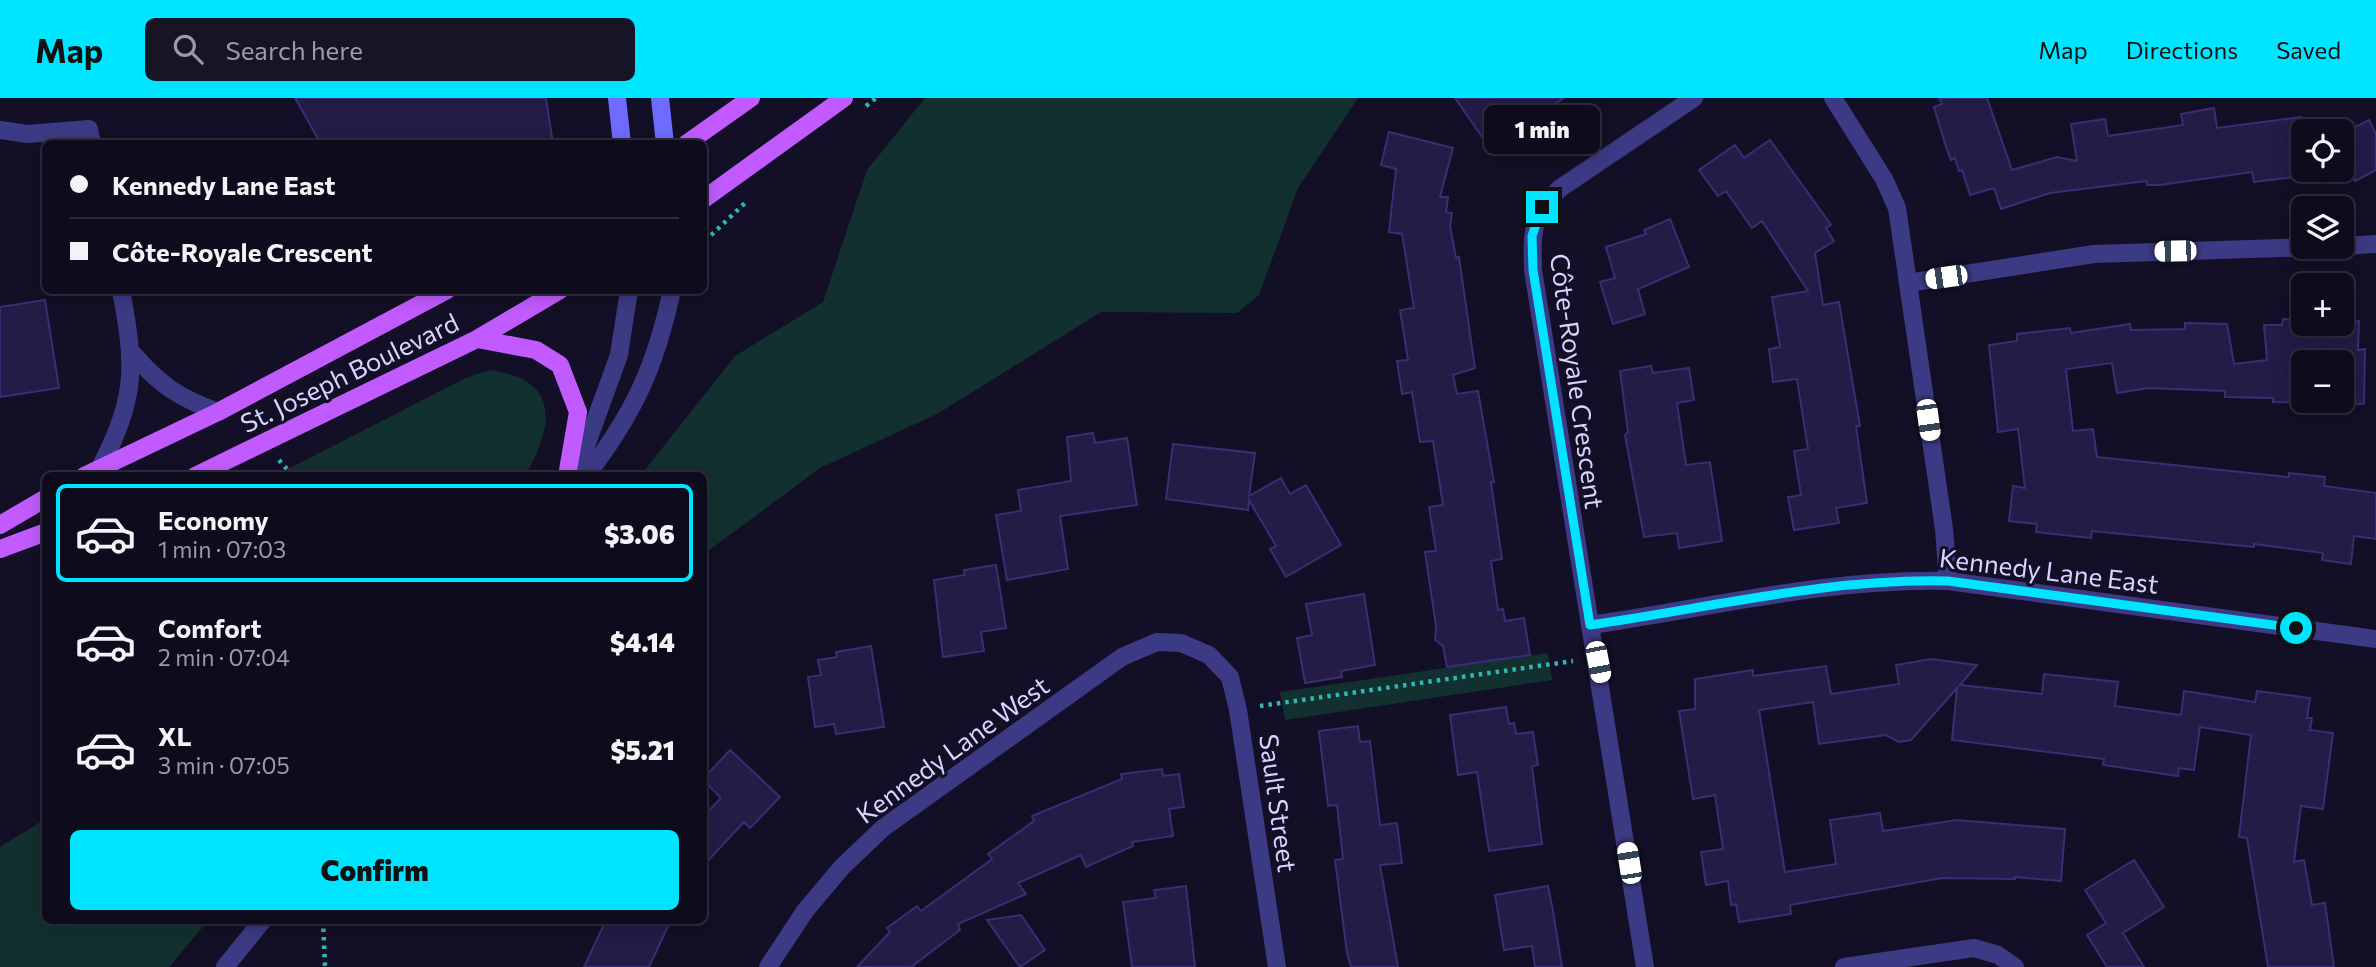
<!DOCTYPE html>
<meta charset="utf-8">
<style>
body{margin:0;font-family:Commissioner,sans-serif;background:#171425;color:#f1f3f6;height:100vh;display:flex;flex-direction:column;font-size:26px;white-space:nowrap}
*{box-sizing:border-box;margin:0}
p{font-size:23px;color:#9b9ba3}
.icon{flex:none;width:38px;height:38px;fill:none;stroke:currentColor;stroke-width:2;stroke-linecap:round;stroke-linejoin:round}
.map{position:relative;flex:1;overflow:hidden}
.drawer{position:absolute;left:42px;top:374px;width:665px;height:452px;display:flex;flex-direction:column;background:#0e0b1c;border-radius:10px;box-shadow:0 4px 18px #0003,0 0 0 2px #2e2b3b}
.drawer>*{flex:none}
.banner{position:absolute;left:42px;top:42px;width:665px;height:154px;border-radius:10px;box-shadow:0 4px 18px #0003,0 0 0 2px #2e2b3b;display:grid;align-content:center;height:154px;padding:0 28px;background:#0e0b1c}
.tools{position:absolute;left:2291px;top:21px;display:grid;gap:14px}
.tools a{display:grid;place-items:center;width:63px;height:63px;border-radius:10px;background:#0e0b1c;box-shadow:0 4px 18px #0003,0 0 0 2px #2e2b3b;font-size:35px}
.end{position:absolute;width:32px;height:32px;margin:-16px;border:9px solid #00e5ff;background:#111;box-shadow:0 0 0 4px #111}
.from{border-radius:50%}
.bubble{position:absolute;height:49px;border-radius:10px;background:#0e0b1c;box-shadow:0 4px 18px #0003,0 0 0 2px #2e2b3b;font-size:23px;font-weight:800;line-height:49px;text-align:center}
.car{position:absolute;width:21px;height:42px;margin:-21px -10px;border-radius:9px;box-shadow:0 0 5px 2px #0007;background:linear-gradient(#fff 24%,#345 0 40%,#fff 0 76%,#345 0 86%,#fff 0)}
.banner b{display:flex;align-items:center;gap:24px;height:66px;font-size:26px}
.banner b+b{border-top:2px solid #2e2b3b}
.banner i{width:18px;height:18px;background:#f1f3f6}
ul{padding:12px 0 0;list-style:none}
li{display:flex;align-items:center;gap:21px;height:98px;margin:0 14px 10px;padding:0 14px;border:4px solid transparent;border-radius:10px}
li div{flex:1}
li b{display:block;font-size:26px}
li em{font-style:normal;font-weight:800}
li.on{border-color:#00e5ff}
li>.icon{width:63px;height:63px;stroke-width:1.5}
.button{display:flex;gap:14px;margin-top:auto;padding:14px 28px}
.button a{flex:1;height:80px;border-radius:10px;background:#00e5ff;color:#111;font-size:28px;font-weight:800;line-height:80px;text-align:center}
header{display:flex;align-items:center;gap:42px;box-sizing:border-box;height:98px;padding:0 35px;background:#00e5ff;color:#111}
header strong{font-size:33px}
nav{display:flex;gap:38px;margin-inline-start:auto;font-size:24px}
.search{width:490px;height:63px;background:#171425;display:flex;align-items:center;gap:18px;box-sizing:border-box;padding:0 24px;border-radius:10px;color:#9b9ba3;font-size:26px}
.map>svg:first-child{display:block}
.green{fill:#12302f}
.building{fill:#241b47;stroke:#3b2d73;stroke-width:2;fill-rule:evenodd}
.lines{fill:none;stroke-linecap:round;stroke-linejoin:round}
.path{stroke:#2fb8b0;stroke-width:4.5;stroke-dasharray:3.5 5;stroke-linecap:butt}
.service{stroke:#3d3a85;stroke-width:18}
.minor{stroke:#3d3a85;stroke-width:18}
.tertiary{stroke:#3d3a85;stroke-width:18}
.secondary{stroke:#6f6bff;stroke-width:18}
.primary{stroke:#c25bff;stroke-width:18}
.route{stroke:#00e5ff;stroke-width:9}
.labels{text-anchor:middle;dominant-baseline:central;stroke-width:6;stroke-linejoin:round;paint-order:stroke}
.street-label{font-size:26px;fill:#d9d4ff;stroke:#130f26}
</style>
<header>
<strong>Map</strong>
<div class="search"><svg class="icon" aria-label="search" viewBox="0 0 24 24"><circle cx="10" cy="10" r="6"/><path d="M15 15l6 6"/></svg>Search here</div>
<nav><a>Map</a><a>Directions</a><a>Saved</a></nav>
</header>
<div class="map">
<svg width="2376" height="869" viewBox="0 0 2376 869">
<rect width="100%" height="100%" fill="#130f26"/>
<!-- green -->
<path class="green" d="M 925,0 L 1358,0 L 1298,90 L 1259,197 L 1237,215 L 1101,214 L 939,315 L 820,370 L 704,456 L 704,378 L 640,378 L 735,258 L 823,204 L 867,72 Z
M 489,272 C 561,281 554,328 525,378 L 274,378 L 466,280 Z
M 1548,555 L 1552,582 L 1285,622 L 1280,594 Z
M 45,721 L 46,822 L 208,823 L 169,869 L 0,869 L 0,749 Z"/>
<!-- building -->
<path class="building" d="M 295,0 L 546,0 L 553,46 L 321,46 Z
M 1455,0 L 1564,0 L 1536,18 L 1537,24 L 1491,52 Z
M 1939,0 L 1987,0 L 2012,72 L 2057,59 L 2077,63 L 2071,26 L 2105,21 L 2108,38 L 2183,27 L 2181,16 L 2214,10 L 2217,30 L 2301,19 L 2303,72 L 2308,72 L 2309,77 L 2254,84 L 2252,74 L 2160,87 L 2147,87 L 2147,83 L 2050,95 L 2001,111 L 1994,90 L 1970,97 L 1962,72 L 1959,73 L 1955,60 L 1951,62 L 1946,49 L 1934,9 L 1942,6 Z
M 2369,22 L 2376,36 L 2376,72 L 2355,83 L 2342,54 L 2342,35 Z
M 1389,34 L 1453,50 L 1440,99 L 1448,99 L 1446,114 L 1452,115 L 1450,128 L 1456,160 L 1459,159 L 1475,270 L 1453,277 L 1457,296 L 1478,293 L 1494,384 L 1491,384 L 1502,461 L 1491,463 L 1498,512 L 1503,511 L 1505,523 L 1524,520 L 1530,557 L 1447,569 L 1443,548 L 1435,542 L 1436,528 L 1425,454 L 1436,453 L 1429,409 L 1443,407 L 1433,343 L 1420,344 L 1412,294 L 1402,296 L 1397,263 L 1408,262 L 1400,212 L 1414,210 L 1402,136 L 1389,134 L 1396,71 L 1381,67 Z
M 1770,42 L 1831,127 L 1826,130 L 1834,143 L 1815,155 L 1823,207 L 1839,204 L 1860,328 L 1856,328 L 1867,405 L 1836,410 L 1839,425 L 1794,432 L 1788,399 L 1801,397 L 1794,353 L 1808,351 L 1797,281 L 1773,284 L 1769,251 L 1780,249 L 1772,199 L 1808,193 L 1762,123 L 1752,130 L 1726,93 L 1718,98 L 1699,72 L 1735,47 L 1744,60 Z
M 1670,121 L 1689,169 L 1638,191 L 1645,216 L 1613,226 L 1600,184 L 1615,180 L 1606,149 L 1646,136 L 1644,132 Z
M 45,202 L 59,290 L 0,299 L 0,209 Z
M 2283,221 L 2303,222 L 2303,226 L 2359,223 L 2358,252 L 2365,251 L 2364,306 L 2273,304 L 2273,300 L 2225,299 L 2225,293 L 2148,290 L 2117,295 L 2112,265 L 2066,271 L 2073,333 L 2093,331 L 2097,359 L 2289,379 L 2289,375 L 2325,379 L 2324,388 L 2376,395 L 2376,441 L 2354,438 L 2351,466 L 2322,462 L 2323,455 L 2254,446 L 2254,449 L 2092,433 L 2091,440 L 2036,434 L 2037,426 L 2009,423 L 2013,388 L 2025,390 L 2018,331 L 1998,334 L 1989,247 L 2017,243 L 2017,236 L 2070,230 L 2071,235 L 2130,226 L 2131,232 L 2185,231 L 2185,225 L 2227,226 L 2234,266 L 2267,262 L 2264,227 L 2282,227 ZM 2303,264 L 2342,264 L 2342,303 L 2303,303 Z
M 1651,268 L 1653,275 L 1689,270 L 1694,302 L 1677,305 L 1686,367 L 1710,364 L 1722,443 L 1679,450 L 1677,435 L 1644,439 L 1625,337 L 1628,334 L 1620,273 Z
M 1093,335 L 1095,345 L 1127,340 L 1137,407 L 1060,418 L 1068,471 L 1007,482 L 996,417 L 1021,413 L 1018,392 L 1071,383 L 1067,339 Z
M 1173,346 L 1255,355 L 1249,398 L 1281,380 L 1290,396 L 1306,387 L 1341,447 L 1286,479 L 1270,451 L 1276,448 L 1249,402 L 1248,412 L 1166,401 Z
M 996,467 L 1006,530 L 981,534 L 984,553 L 943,559 L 934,482 L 965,477 L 964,472 Z
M 1364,496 L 1375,567 L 1341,573 L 1342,579 L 1305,585 L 1297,540 L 1312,537 L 1306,506 Z
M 871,548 L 884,629 L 836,636 L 834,626 L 815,629 L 808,579 L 821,577 L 818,562 L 837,559 L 836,554 Z
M 1931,561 L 1977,567 L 1960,587 L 2042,596 L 2044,576 L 2118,584 L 2115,608 L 2181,617 L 2184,593 L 2255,604 L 2257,593 L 2310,600 L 2307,620 L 2312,620 L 2310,632 L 2333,635 L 2323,711 L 2301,708 L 2294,764 L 2304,762 L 2312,807 L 2325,805 L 2334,869 L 2268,869 L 2247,740 L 2239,739 L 2251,637 L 2200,629 L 2194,672 L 2179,670 L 2178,678 L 2103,667 L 2104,661 L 1952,642 L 1957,590 L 1911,642 L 1899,644 L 1886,637 L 1819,646 L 1813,604 L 1759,612 L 1785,774 L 1836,766 L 1830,722 L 1880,715 L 1883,733 L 1957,722 L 2065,731 L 2061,783 L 2015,779 L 2015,781 L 1942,780 L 1790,807 L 1791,816 L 1739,824 L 1736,806 L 1731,807 L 1728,783 L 1706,787 L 1701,754 L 1723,751 L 1715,697 L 1693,701 L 1679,613 L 1695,611 L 1695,581 L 1753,572 L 1753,578 L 1826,568 L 1831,596 L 1899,586 L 1896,567 Z
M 1506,609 L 1509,626 L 1514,625 L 1516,636 L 1533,634 L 1538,667 L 1532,668 L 1542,746 L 1489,753 L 1477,674 L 1458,677 L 1450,617 Z
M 1358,628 L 1360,644 L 1370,643 L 1380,727 L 1397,725 L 1402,765 L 1380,767 L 1398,869 L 1351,869 L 1347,855 L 1335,762 L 1343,761 L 1337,707 L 1328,708 L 1319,633 Z
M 730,652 L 780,699 L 750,730 L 744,724 L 704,767 L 704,718 L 721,700 L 704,683 L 704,680 Z
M 1162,671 L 1163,678 L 1179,676 L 1184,709 L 1169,711 L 1173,738 L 1132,744 L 1133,748 L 1086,769 L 1081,757 L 1018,785 L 1026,796 L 958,826 L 960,832 L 911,869 L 857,869 L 890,834 L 887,830 L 917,808 L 921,813 L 992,761 L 988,756 L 1034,723 L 1032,718 L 1122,681 L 1121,676 Z
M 2134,762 L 2164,809 L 2123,835 L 2144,869 L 2107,869 L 2087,837 L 2106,825 L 2085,792 Z
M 1186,788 L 1195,869 L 1132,869 L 1123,804 L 1156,800 L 1154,792 Z
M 1548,788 L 1553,813 L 1562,869 L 1535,869 L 1532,848 L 1504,852 L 1495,797 Z
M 1021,817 L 1045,852 L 1020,869 L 987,822 Z
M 606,822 L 671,822 L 649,869 L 584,869 Z"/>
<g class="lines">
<!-- path -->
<path class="path" d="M 866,8 L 876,0
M 705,143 L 745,105
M 279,362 L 293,378
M 1260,608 L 1573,563
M 323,822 L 325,869"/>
<!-- service -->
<path class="service" d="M 0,32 L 27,36 L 89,31 L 92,46
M 133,256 C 160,287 179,300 218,314
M 101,368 C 137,297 135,268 121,192"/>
<!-- minor -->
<path class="minor" d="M 1833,0 L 1884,81 L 1897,110 L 1944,431 L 1948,483
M 2342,148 L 2376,146
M 1908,185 L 2094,156 L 2314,149
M 1590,527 C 1709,510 1828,480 1948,483 L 2376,541
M 768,869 L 805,813 L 842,769 L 883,730 L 1122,559 L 1157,544 L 1181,545 L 1209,557 L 1230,579 L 1238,612 L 1277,869
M 1645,869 C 1609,636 1569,404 1533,172 C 1532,133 1531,120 1559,91 L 1694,0
M 1844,869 L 1974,850 L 1998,857 L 2015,869"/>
<!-- tertiary -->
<path class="tertiary" d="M 575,378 L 619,257 L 629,192
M 586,378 C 634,315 655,270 672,192
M 225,869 L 263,822"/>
<!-- secondary -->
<path class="secondary" d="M 617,0 L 622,46
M 660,0 L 665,46"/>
<!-- primary -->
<path class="primary" d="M 686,46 L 751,0
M 704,101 L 844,0
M 477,241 L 536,252 L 560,267 L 578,314 L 567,378
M 84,378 L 218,314 L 447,192
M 195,378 L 477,241 L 560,192
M 0,427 L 46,400
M 0,451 L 46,434"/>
</g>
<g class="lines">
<!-- route -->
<path class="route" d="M 1542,109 L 1532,138 L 1533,172 L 1590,527 C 1709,510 1828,480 1948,483 L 2296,530"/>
</g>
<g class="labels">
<!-- street labels -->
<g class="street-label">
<text transform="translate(349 274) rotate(-26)">St. Joseph Boulevard</text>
<text transform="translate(1578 283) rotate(82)">Côte-Royale Crescent</text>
<text transform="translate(2049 472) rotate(7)">Kennedy Lane East</text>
<text transform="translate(952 651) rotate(-36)">Kennedy Lane West</text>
<text transform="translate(1279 705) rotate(82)">Sault Street</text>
</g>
</g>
</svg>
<div class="tools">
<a><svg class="icon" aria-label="locate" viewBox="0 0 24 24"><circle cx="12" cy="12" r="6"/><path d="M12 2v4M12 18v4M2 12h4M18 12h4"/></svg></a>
<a><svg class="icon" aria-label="layers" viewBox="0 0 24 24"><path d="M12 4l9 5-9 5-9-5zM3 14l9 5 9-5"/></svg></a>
<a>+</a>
<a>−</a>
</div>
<i class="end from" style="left:2296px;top:530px"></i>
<i class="end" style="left:1542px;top:109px"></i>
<div class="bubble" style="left:1484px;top:7px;width:116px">1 min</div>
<i class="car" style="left:2175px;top:153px;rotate:269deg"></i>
<i class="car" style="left:1946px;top:179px;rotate:262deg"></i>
<i class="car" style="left:1928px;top:322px;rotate:172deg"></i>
<i class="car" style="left:1598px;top:564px;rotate:169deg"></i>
<i class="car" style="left:1629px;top:765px;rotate:351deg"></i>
<div class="banner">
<b><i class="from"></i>Kennedy Lane East</b>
<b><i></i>Côte-Royale Crescent</b>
</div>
<section class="drawer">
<ul>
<li class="on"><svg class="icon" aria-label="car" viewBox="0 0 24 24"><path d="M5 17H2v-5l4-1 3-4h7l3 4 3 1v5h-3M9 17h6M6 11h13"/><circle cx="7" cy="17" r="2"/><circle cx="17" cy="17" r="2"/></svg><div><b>Economy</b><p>1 min · 07:03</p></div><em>$3.06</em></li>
<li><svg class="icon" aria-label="car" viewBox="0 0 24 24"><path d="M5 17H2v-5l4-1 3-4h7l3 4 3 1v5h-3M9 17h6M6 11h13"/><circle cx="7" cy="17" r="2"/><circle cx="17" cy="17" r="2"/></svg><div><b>Comfort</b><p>2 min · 07:04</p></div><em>$4.14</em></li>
<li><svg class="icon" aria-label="car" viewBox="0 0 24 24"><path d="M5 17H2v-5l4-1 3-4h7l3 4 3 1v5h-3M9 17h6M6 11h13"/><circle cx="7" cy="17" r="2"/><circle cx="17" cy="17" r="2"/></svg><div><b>XL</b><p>3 min · 07:05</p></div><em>$5.21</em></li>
</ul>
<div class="button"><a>Confirm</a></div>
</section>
</div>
